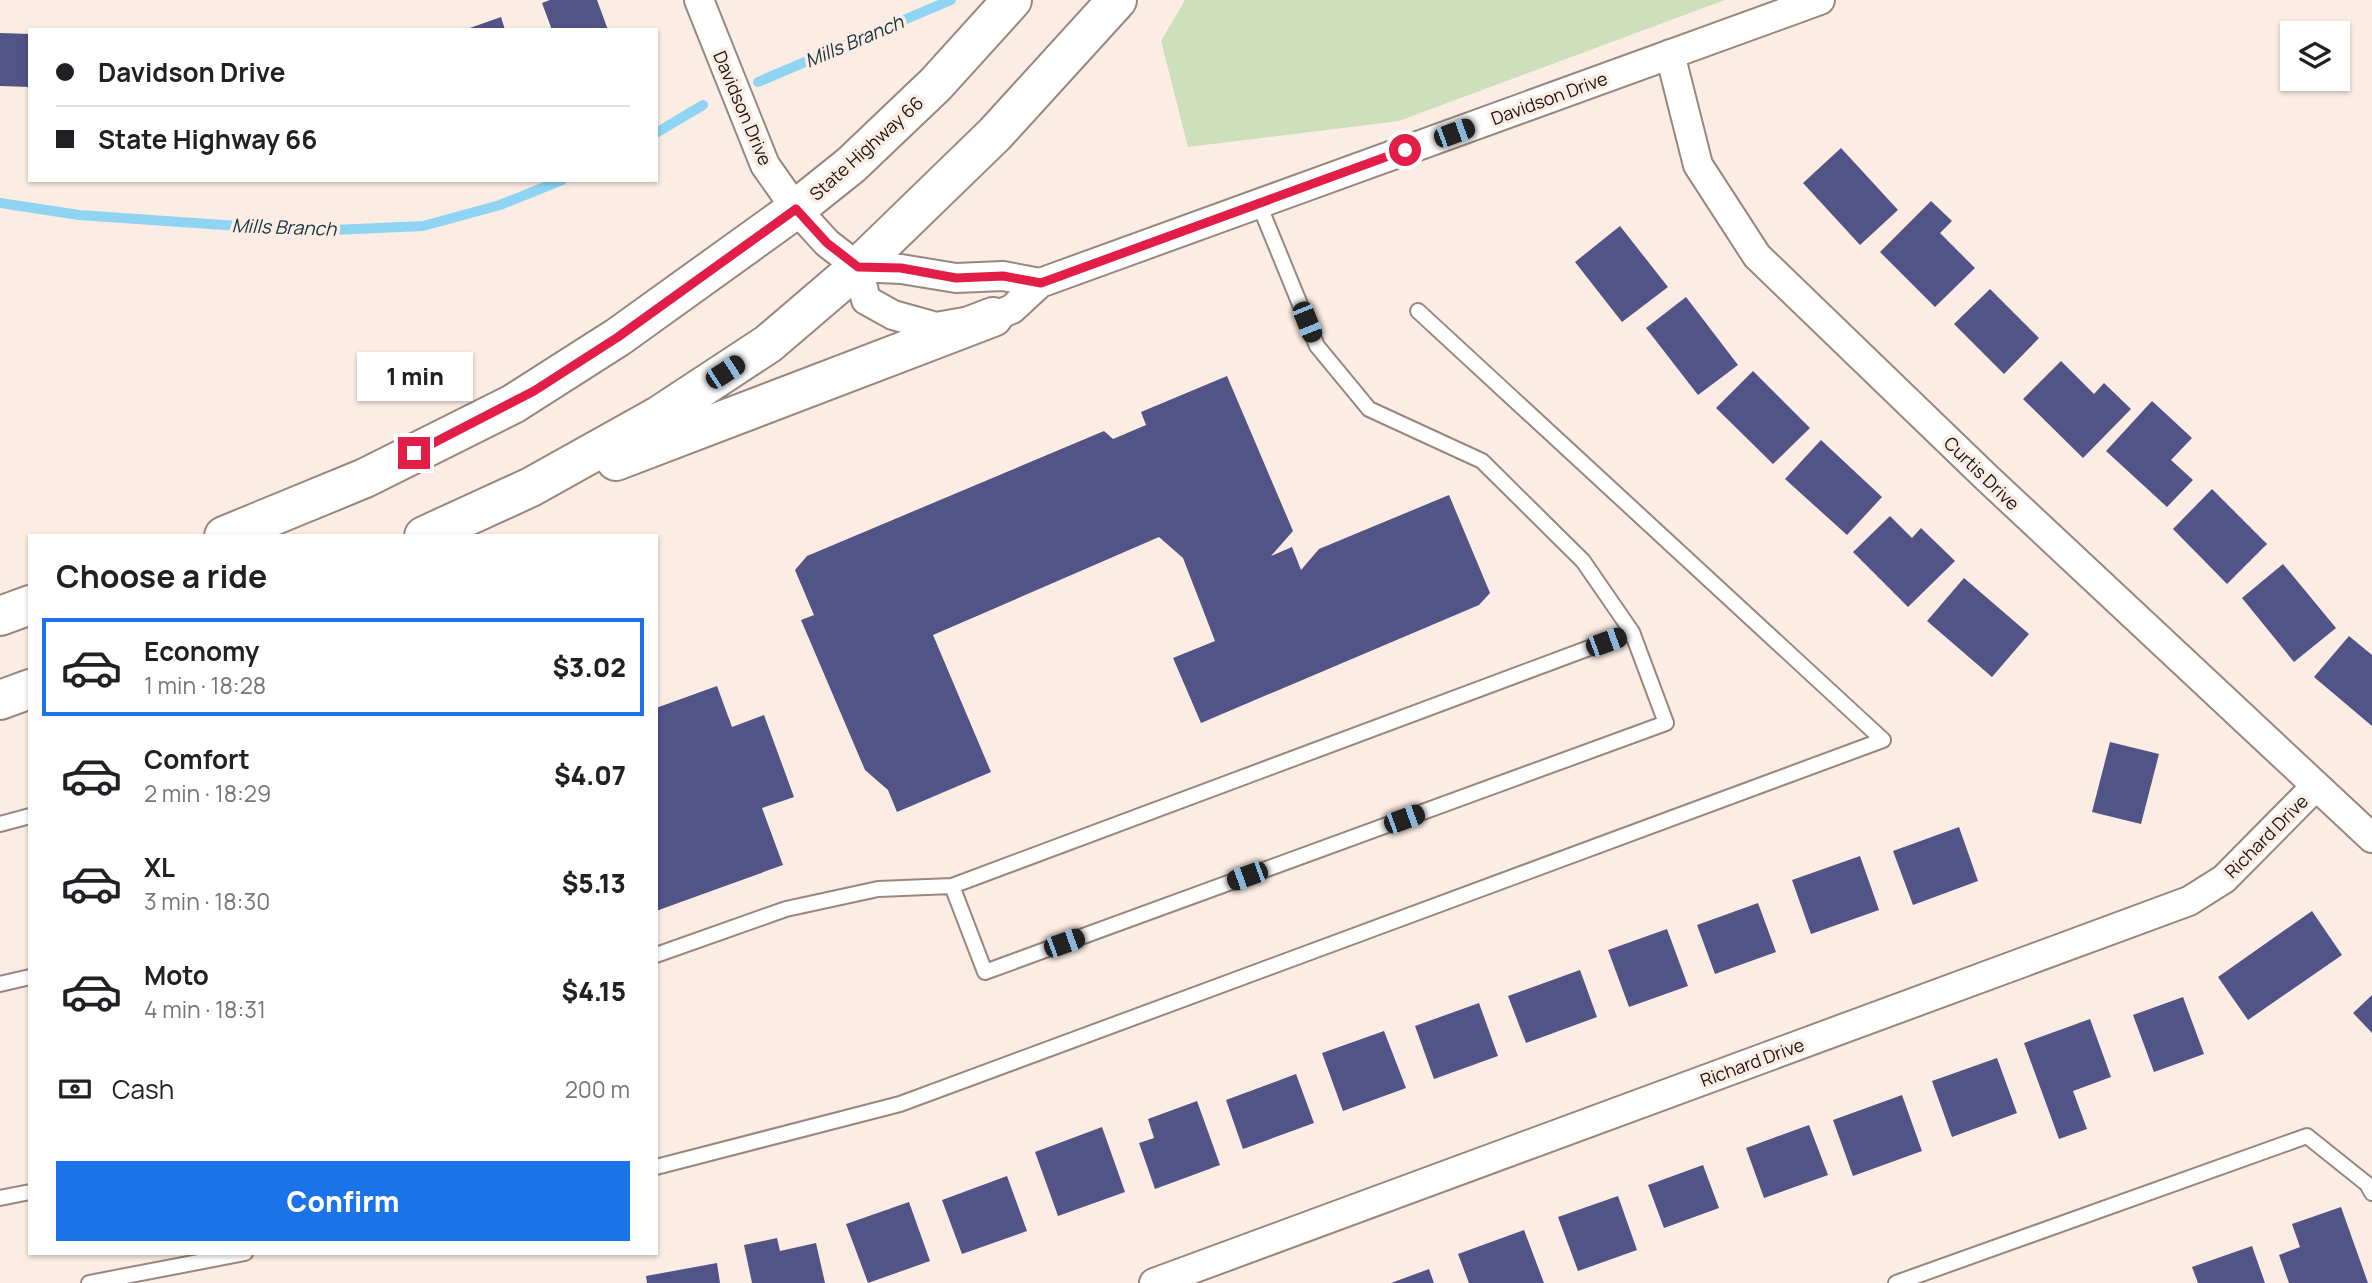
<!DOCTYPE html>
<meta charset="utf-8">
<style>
body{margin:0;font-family:Manrope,sans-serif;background:#f2f2f2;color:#202124;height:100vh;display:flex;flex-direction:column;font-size:26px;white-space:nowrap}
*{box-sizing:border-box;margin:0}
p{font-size:23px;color:#757577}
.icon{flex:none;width:38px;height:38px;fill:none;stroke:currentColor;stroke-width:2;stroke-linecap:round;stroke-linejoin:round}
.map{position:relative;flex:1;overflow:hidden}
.panel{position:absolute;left:28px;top:534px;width:630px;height:721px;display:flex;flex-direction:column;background:#fff;border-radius:0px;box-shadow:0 2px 5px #0004}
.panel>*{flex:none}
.top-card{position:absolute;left:28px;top:28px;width:630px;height:154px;border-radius:0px;box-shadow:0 2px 5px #0004;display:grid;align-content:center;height:154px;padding:0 28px;background:#fff}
.tools{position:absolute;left:2280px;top:21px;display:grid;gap:14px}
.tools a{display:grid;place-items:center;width:70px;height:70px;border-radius:0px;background:#fff;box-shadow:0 2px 5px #0004;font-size:35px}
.end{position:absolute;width:32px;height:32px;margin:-16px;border:9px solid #e11d48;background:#fff;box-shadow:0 0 0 4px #fff}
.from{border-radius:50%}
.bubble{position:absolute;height:49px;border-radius:0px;background:#fff;box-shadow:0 2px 5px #0004;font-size:23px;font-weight:800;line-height:49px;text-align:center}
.car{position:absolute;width:21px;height:42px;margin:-21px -10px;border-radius:9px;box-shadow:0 0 5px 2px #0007;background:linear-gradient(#222 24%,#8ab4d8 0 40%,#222 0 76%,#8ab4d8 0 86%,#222 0)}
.top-card b{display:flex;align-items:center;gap:24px;height:66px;font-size:26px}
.top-card b+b{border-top:2px solid #e0e0e0}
.top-card i{width:18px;height:18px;background:#202124}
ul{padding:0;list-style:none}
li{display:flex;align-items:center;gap:21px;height:98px;margin:0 14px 10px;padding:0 14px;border:4px solid transparent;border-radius:0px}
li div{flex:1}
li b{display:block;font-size:26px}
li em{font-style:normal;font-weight:800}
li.active{border-color:#1a73e8}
li>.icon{width:63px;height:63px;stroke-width:1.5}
h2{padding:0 28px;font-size:32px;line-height:84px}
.pay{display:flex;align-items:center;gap:18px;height:77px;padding:0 28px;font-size:26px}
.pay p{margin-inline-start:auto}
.button{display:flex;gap:14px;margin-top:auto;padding:14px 28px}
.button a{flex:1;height:80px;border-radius:0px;background:#1a73e8;color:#fff;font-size:28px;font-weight:800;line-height:80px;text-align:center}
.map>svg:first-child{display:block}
.green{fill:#cedfbc}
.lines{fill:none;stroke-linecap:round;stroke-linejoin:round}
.stream{stroke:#8fd4f3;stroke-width:10}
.building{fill:#525386}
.service-casing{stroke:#98877e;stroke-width:18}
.minor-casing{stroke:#98877e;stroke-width:32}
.primary-casing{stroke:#98877e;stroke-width:42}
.service{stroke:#fff;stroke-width:14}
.minor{stroke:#fff;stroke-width:28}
.primary{stroke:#fff;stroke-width:38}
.route{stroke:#e11d48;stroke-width:9}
.labels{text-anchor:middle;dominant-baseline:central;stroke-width:7;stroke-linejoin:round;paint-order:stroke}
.street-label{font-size:18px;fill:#1a1410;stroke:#fcede4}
.water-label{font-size:19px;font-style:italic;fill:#133441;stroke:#fcede4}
</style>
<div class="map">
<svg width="2372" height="1283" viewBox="0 0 2372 1283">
<rect width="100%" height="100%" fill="#fcede4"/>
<!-- green -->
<path class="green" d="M 1185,0 L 1725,0 L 1399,121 L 1188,147 L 1161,41 Z"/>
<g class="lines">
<!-- stream -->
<path class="stream" d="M 758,82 L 951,0
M 656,133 L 703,105
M 0,203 L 79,215 L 311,231 L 423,226 L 500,205 L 562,180"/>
</g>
<!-- building -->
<path class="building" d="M 550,0 L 597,0 L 608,30 L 552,30 L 542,3 Z
M 501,17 L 505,30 L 467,30 L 467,29 Z
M 0,33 L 30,34 L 30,87 L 0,86 Z
M 1841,148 L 1898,210 L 1860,245 L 1803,183 Z
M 1931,201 L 1952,221 L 1940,233 L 1975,268 L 1935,307 L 1880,252 Z
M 1620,226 L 1668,287 L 1622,322 L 1575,262 Z
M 1990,289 L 2039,338 L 2004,374 L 1954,324 Z
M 1686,297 L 1738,365 L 1698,395 L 1646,328 Z
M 2061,361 L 2094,394 L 2104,383 L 2131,409 L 2083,458 L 2023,399 Z
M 1753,371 L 1810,428 L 1773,464 L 1716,408 Z
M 1227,376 L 1293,531 L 1271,556 L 1292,547 L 1301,570 L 1319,549 L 1449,495 L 1490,593 L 1479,605 L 1201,723 L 1173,658 L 1215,641 L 1183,558 L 1159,537 L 933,635 L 991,772 L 897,812 L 888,790 L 865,770 L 801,620 L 814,615 L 795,570 L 807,556 L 1104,431 L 1113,439 L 1146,425 L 1141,412 Z
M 2152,401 L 2192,438 L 2171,460 L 2193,480 L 2167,507 L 2106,451 Z
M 1821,440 L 1882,497 L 1847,535 L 1785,479 Z
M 2212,489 L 2267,544 L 2227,584 L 2173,529 Z
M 1890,516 L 1912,538 L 1921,528 L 1955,561 L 1908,607 L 1853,552 Z
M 2283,564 L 2336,628 L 2294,662 L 2242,598 Z
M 1964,578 L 2029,634 L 1992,677 L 1927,621 Z
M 2349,636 L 2372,655 L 2372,726 L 2314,677 Z
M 717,686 L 732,727 L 764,715 L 794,797 L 762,808 L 783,865 L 656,911 L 656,708 Z
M 2110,742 L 2159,754 L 2141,824 L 2092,812 Z
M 1959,827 L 1978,881 L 1913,905 L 1893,851 Z
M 1860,856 L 1879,910 L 1811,934 L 1792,880 Z
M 1758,903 L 1776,952 L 1715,974 L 1697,925 Z
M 2312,911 L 2342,955 L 2248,1020 L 2218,977 Z
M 1667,929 L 1688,986 L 1629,1007 L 1608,950 Z
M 1580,970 L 1597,1017 L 1526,1043 L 1508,996 Z
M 2372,995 L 2372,1033 L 2353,1013 Z
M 2183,997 L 2204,1054 L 2154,1072 L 2133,1015 Z
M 1479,1003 L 1498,1056 L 1434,1079 L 1415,1026 Z
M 2090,1019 L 2111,1077 L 2073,1091 L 2087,1129 L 2059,1139 L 2024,1043 Z
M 1384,1031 L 1406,1088 L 1343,1111 L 1322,1053 Z
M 1997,1058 L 2017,1113 L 1952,1137 L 1932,1081 Z
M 1296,1074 L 1314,1123 L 1243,1149 L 1226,1100 Z
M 1902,1095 L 1922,1151 L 1853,1176 L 1833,1120 Z
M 1197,1101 L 1220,1165 L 1155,1189 L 1139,1143 L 1154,1138 L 1148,1119 Z
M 1809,1125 L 1828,1175 L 1764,1198 L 1746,1148 Z
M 1102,1127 L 1125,1192 L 1058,1216 L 1035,1152 Z
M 1703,1165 L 1719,1208 L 1664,1228 L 1648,1185 Z
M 1007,1176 L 1027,1231 L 962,1254 L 942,1200 Z
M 1618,1196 L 1637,1250 L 1578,1271 L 1558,1217 Z
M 909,1202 L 930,1261 L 868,1283 L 846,1224 Z
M 2341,1207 L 2368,1283 L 2289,1283 L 2279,1255 L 2300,1247 L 2292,1224 Z
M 1524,1230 L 1544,1283 L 1469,1283 L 1458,1254 Z
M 777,1238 L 780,1251 L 816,1243 L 825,1283 L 752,1283 L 744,1245 Z
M 2252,1246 L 2265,1283 L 2198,1283 L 2192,1267 Z
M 717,1263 L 720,1283 L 647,1283 L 646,1276 Z
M 1429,1269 L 1434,1283 L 1391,1283 Z"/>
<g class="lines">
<!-- service casing -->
<g class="service-casing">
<path id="service" d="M 0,824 L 30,816
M 952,886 L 1632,632
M 656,955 L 786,909 L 878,889 L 952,886 L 985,972 L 1666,723 L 1632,632 L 1583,561 L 1482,461 L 1369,409 L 1317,346 L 1259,204
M 0,984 L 30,977
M 656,1167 L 900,1104 L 1883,740 L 1418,311
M 0,1198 L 30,1192
M 89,1283 L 245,1253
M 1896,1283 L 2307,1136 L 2367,1184 L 2372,1193"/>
</g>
<!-- minor casing -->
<g class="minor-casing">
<path id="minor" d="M 699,0 L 765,165 L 796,209 L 827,243 L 858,267 L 901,269 L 956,278 L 1003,276 L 1040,283
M 1670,54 L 1698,165 L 1757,256 L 1986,477 L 2372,838
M 858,267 L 866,300 L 893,315 L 936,327 L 993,317 L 1012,309 L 1040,283 L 1820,0
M 1154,1283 L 2189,901 L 2224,879 L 2316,786"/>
</g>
<!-- primary casing -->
<g class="primary-casing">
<path id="primary" d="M 616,461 L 993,317
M 224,536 L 365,478 L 513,404 L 618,337 L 796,209 L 851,165 L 936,84 L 1012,0
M 424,536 L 531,487 L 660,415 L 768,344 L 858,267 L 995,134 L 1117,0
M 0,616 L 30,605
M 0,700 L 30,689"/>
</g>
<!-- service -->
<use href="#service" class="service"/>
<!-- minor -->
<use href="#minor" class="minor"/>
<!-- primary -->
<use href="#primary" class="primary"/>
</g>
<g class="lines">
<!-- route -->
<path class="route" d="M 414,453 L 534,391 L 618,337 L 796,209 L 827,243 L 858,267 L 901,268 L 956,278 L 1003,276 L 1041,283 L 1405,150"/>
</g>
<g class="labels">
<!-- street labels -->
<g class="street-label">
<text transform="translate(1549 98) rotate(-20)">Davidson Drive</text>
<text transform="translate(743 108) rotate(67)">Davidson Drive</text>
<text transform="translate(866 148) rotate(-42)">State Highway 66</text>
<text transform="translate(1982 473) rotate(44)">Curtis Drive</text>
<text transform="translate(2266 836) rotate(-45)">Richard Drive</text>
<text transform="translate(1752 1062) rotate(-20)">Richard Drive</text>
</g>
<!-- water labels -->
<g class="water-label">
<text transform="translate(854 41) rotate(-23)">Mills Branch</text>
<text transform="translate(284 227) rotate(2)">Mills Branch</text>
</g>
</g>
</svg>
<div class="tools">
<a><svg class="icon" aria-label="layers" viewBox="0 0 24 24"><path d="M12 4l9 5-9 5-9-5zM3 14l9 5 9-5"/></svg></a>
</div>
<i class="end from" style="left:1405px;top:150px"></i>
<i class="end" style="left:414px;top:453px"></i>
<div class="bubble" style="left:357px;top:352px;width:116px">1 min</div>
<i class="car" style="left:1454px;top:133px;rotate:70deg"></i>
<i class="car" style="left:1307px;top:322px;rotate:158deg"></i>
<i class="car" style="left:725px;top:372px;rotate:57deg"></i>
<i class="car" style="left:1606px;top:642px;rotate:70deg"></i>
<i class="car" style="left:1404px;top:819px;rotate:70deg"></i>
<i class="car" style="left:1247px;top:876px;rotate:250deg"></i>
<i class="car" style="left:1064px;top:943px;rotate:70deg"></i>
<div class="top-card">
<b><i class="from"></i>Davidson Drive</b>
<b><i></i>State Highway 66</b>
</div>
<section class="panel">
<h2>Choose a ride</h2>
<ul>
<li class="active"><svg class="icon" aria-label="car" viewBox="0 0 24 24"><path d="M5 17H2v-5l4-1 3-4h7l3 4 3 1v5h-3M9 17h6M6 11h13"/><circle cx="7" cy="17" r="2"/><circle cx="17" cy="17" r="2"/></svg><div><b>Economy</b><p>1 min · 18:28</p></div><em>$3.02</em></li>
<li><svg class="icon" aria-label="car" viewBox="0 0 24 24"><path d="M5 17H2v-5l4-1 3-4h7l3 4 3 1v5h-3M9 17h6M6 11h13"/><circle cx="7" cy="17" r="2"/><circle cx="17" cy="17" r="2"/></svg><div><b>Comfort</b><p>2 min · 18:29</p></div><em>$4.07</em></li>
<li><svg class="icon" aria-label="car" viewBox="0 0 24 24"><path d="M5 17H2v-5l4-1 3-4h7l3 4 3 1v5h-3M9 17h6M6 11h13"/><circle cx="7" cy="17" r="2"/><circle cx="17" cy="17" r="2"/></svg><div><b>XL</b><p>3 min · 18:30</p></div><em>$5.13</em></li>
<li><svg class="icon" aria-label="car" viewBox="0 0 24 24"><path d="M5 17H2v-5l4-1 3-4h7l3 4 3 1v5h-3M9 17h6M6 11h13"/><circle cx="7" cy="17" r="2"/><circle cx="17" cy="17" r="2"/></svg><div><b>Moto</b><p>4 min · 18:31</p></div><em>$4.15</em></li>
</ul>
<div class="pay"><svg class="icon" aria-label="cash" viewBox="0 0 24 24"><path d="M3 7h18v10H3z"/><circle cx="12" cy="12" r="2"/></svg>Cash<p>200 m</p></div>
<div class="button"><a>Confirm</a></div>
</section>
</div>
